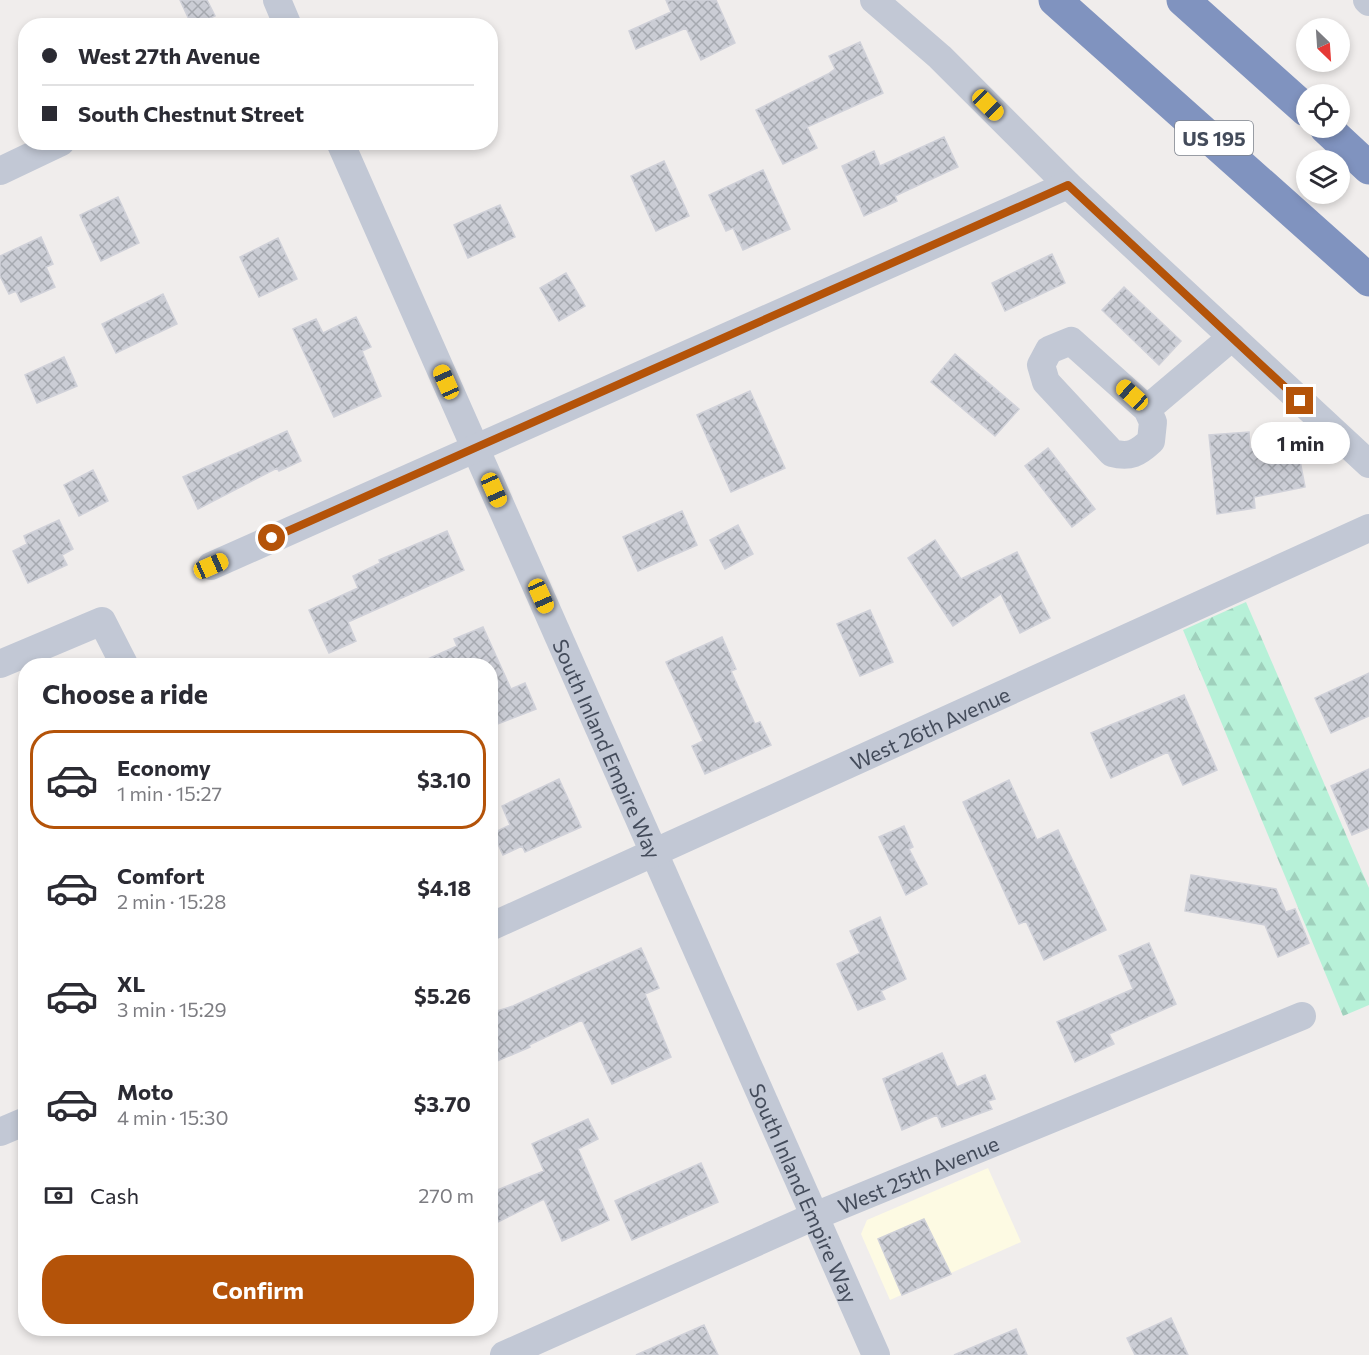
<!DOCTYPE html>
<meta charset="utf-8">
<style>
body{margin:0;font-family:Commissioner,sans-serif;background:#f7f7f7;color:#2b2b33;height:100vh;display:flex;flex-direction:column;font-size:22px;white-space:nowrap}
*{box-sizing:border-box;margin:0}
p{font-size:20px;color:#7c7c81}
.icon{flex:none;width:33px;height:33px;fill:none;stroke:currentColor;stroke-width:2;stroke-linecap:round;stroke-linejoin:round}
.map{position:relative;flex:1;overflow:hidden}
.side{position:absolute;left:18px;top:658px;width:480px;height:678px;display:flex;flex-direction:column;background:#fff;border-radius:24px;box-shadow:0 3px 9px #0003}
.side>*{flex:none}
.hud{position:absolute;left:18px;top:18px;width:480px;height:132px;border-radius:24px;box-shadow:0 3px 9px #0003;display:grid;align-content:center;height:132px;padding:0 24px;background:#fff}
.needle{width:39px;rotate:155deg}
.fabs{position:absolute;left:1296px;top:18px;display:grid;gap:12px}
.fabs a{display:grid;place-items:center;width:54px;height:54px;border-radius:50%;background:#fff;box-shadow:0 3px 9px #0003;font-size:30px}
.end{position:absolute;width:27px;height:27px;margin:-14px;border:8px solid #b45309;background:#fff;box-shadow:0 0 0 3px #fff}
.from{border-radius:50%}
.bubble{position:absolute;height:42px;border-radius:21px;background:#fff;box-shadow:0 3px 9px #0003;font-size:20px;font-weight:700;line-height:42px;text-align:center}
.car{position:absolute;width:18px;height:36px;margin:-18px -9px;border-radius:8px;box-shadow:0 0 4px 2px #0007;background:linear-gradient(#f5c518 24%,#345 0 40%,#f5c518 0 76%,#345 0 86%,#f5c518 0)}
.hud b{display:flex;align-items:center;gap:21px;height:57px;font-size:22px}
.hud b+b{border-top:2px solid #e1e1e2}
.hud i{width:15px;height:15px;background:#2b2b33}
ul{padding:0;list-style:none}
li{display:flex;align-items:center;gap:18px;height:99px;margin:0 12px 9px;padding:0 12px;border:3px solid transparent;border-radius:24px}
li div{flex:1}
li b{display:block;font-size:22px}
li em{font-style:normal;font-weight:700}
li.active{border-color:#b45309}
li>.icon{width:54px;height:54px;stroke-width:1.5}
h2{padding:0 24px;font-size:27px;line-height:72px}
.pay{display:flex;align-items:center;gap:15px;height:66px;padding:0 24px;font-size:22px}
.pay p{margin-inline-start:auto}
.button{display:flex;gap:12px;margin-top:auto;padding:12px 24px}
.button a{flex:1;height:69px;border-radius:24px;background:#b45309;color:#fff;font-size:24px;font-weight:700;line-height:69px;text-align:center}
.map>svg:first-child{display:block}
.commercial{fill:#fdfae3}
.forest{fill:url(#forest-firs)}
.building{fill:url(#building-cross-hatch);stroke:#d0d1d9;stroke-width:1.5}
.lines{fill:none;stroke-linecap:round;stroke-linejoin:round}
.minor{stroke:#c2c8d5;stroke-width:28}
.highway{stroke:#8093bf;stroke-width:33}
.route{stroke:#b45309;stroke-width:8}
.labels{text-anchor:middle;dominant-baseline:central;stroke-width:6;stroke-linejoin:round;paint-order:stroke}
.shield{fill:#fff;stroke:#7c828c;stroke-width:1.5}
.shield-label{font-size:20px;font-weight:bold;fill:#444c5b}
.street-label{font-size:21px;fill:#444c5b;stroke:#fff}
</style>
<div class="map">
<svg width="1369" height="1355" viewBox="0 0 1369 1355">
<defs>
<pattern id="forest-firs" width="22" height="20" patternUnits="userSpaceOnUse" patternTransform="scale(1.5)"><rect width="22" height="20" fill="#b7f1d8"/><path d="M5 1l3.5 6h-7zM16 11l3.5 6h-7z" fill="#9fd0bc"/></pattern>
<pattern id="building-cross-hatch" width="8" height="8" patternUnits="userSpaceOnUse" patternTransform="scale(1.5)"><rect width="8" height="8" fill="#cbcdd5"/><path d="M0 0l8 8M0 8l8-8" fill="none" stroke="#a6a9b0"/></pattern>
</defs>
<rect width="100%" height="100%" fill="#f0edec"/>
<!-- commercial -->
<path class="commercial" d="M 988,1168 L 1021,1242 L 890,1300 L 861,1234 L 867,1220 Z"/>
<!-- forest -->
<path class="forest" d="M 1246,602 L 1369,888 L 1369,1005 L 1343,1016 L 1183,630 Z"/>
<!-- building -->
<path class="building" d="M 180,0 L 207,0 L 215,16 L 192,26 Z
M 666,0 L 716,0 L 735,43 L 701,60 L 686,28 L 636,49 L 629,31 L 671,12 Z
M 860,42 L 883,93 L 807,127 L 817,148 L 783,164 L 756,110 L 828,74 L 835,69 L 829,56 Z
M 944,137 L 958,167 L 895,196 L 897,201 L 864,216 L 842,166 L 874,151 L 880,166 Z
M 664,161 L 689,216 L 656,231 L 631,176 Z
M 763,170 L 790,229 L 743,250 L 733,228 L 726,231 L 709,195 Z
M 118,197 L 139,243 L 101,261 L 80,215 Z
M 500,205 L 515,237 L 468,258 L 454,225 Z
M 41,237 L 53,264 L 46,267 L 55,287 L 21,302 L 16,291 L 9,294 L 0,276 L 0,256 Z
M 278,238 L 297,279 L 259,297 L 240,257 Z
M 1052,254 L 1065,283 L 1005,311 L 992,283 Z
M 566,273 L 585,306 L 559,321 L 540,288 Z
M 1124,287 L 1181,341 L 1159,365 L 1102,310 Z
M 163,294 L 177,324 L 116,353 L 102,324 Z
M 356,317 L 371,347 L 362,351 L 381,396 L 334,417 L 293,329 L 316,319 L 323,333 Z
M 955,354 L 1019,409 L 995,436 L 931,382 Z
M 64,357 L 77,386 L 37,403 L 25,375 Z
M 750,391 L 785,468 L 731,492 L 697,415 Z
M 287,431 L 301,461 L 279,471 L 277,468 L 198,509 L 183,477 Z
M 1249,432 L 1250,449 L 1296,440 L 1305,487 L 1254,497 L 1255,508 L 1217,514 L 1209,435 Z
M 1048,448 L 1095,509 L 1072,527 L 1025,466 Z
M 93,470 L 108,501 L 79,516 L 64,485 Z
M 682,511 L 697,545 L 638,571 L 623,537 Z
M 59,520 L 73,549 L 62,555 L 67,565 L 28,583 L 13,551 L 27,544 L 24,536 Z
M 738,525 L 753,554 L 725,569 L 710,540 Z
M 447,531 L 464,570 L 348,622 L 356,641 L 329,653 L 309,610 L 358,588 L 353,576 L 380,563 L 379,560 Z
M 935,540 L 961,579 L 1017,552 L 1050,618 L 1020,633 L 1001,594 L 953,626 L 908,558 Z
M 870,610 L 893,662 L 860,676 L 837,624 Z
M 483,627 L 511,689 L 525,683 L 536,709 L 490,727 L 490,666 L 412,666 L 457,646 L 454,639 Z
M 722,637 L 736,669 L 731,671 L 755,724 L 760,722 L 771,745 L 705,774 L 692,746 L 703,741 L 666,662 Z
M 1369,673 L 1369,716 L 1331,733 L 1315,698 Z
M 1184,695 L 1217,770 L 1183,785 L 1168,752 L 1111,778 L 1091,733 Z
M 1369,769 L 1369,828 L 1352,835 L 1331,786 Z
M 559,779 L 581,827 L 525,852 L 522,846 L 503,855 L 493,833 L 510,825 L 502,806 Z
M 1009,780 L 1037,840 L 1058,830 L 1106,930 L 1044,960 L 1026,921 L 1019,924 L 963,802 Z
M 904,826 L 913,847 L 909,849 L 927,884 L 906,895 L 879,837 Z
M 1191,875 L 1276,889 L 1286,912 L 1295,909 L 1309,943 L 1278,957 L 1265,925 L 1185,911 Z
M 880,917 L 906,979 L 881,991 L 885,999 L 858,1010 L 837,964 L 860,953 L 850,931 Z
M 1149,943 L 1176,1004 L 1109,1034 L 1114,1044 L 1075,1062 L 1057,1022 L 1133,989 L 1119,956 Z
M 641,948 L 659,988 L 645,994 L 671,1057 L 612,1084 L 582,1020 L 529,1045 L 530,1047 L 490,1064 L 490,1013 L 513,1006 Z
M 942,1053 L 957,1087 L 985,1075 L 995,1099 L 988,1101 L 992,1109 L 942,1127 L 937,1115 L 902,1130 L 883,1079 Z
M 588,1119 L 598,1139 L 578,1149 L 609,1220 L 562,1241 L 544,1199 L 490,1226 L 490,1193 L 544,1171 L 532,1144 Z
M 701,1163 L 718,1202 L 632,1240 L 615,1201 Z
M 924,1219 L 951,1274 L 902,1295 L 878,1239 Z
M 1171,1318 L 1188,1355 L 1135,1355 L 1127,1338 Z
M 704,1325 L 718,1355 L 636,1355 Z
M 1016,1329 L 1027,1355 L 954,1355 Z"/>
<g class="lines">
<!-- minor -->
<g class="minor">
<path d="M 277,0 L 288,26"/>
<path d="M 874,0 L 940,57 L 1068,185 L 1369,464"/>
<path d="M 1367,0 L 1369,2"/>
<path id="s1" d="M 340,142 L 876,1355"/>
<path d="M 0,171 L 61,142"/>
<path d="M 1147,409 L 1071,341 L 1049,350 L 1041,365 L 1046,382 L 1112,453 C 1130,458 1138,453 1151,441 L 1153,422 L 1147,409 L 1232,337"/>
<path d="M 211,566 L 1068,185"/>
<path d="M 0,664 L 102,621 L 125,666"/>
<path id="s2" d="M 490,927 L 1369,528"/>
<path d="M 0,1132 L 26,1121"/>
<path id="s3" d="M 504,1355 L 815,1216 L 1302,1016"/>
</g>
<!-- highway -->
<path class="highway" d="M 1055,0 L 1369,280
M 1183,0 L 1306,110
M 1326,128 L 1369,168"/>
</g>
<g class="lines">
<!-- route -->
<path class="route" d="M 272,538 L 1068,185 L 1300,401"/>
</g>
<g class="labels">
<!-- shield labels -->
<rect class="shield" x="1175" y="121" width="78" height="34" rx="4.5"/>
<g class="shield-label">
<text x="1214" y="138">US 195</text>
</g>
<!-- street labels -->
<g class="street-label">
<text stroke="none"><textPath href="#s2" startOffset="483">West 26th Avenue</textPath></text>
<text stroke="none"><textPath href="#s1" startOffset="663">South Inland Empire Way</textPath></text>
<text stroke="none"><textPath href="#s3" startOffset="452">West 25th Avenue</textPath></text>
<text stroke="none"><textPath href="#s1" startOffset="1149">South Inland Empire Way</textPath></text>
</g>
</g>
</svg>
<div class="fabs">
<a><svg class="needle" viewBox="-14 -14 28 28"><path d="M0-13l5 13h-10z" fill="#e53935"/><path d="M0 13l5-13h-10z" fill="#7c7c81"/></svg></a>
<a><svg class="icon" aria-label="locate" viewBox="0 0 24 24"><circle cx="12" cy="12" r="6"/><path d="M12 2v4M12 18v4M2 12h4M18 12h4"/></svg></a>
<a><svg class="icon" aria-label="layers" viewBox="0 0 24 24"><path d="M12 4l9 5-9 5-9-5zM3 14l9 5 9-5"/></svg></a>
</div>
<i class="end from" style="left:272px;top:538px"></i>
<i class="end" style="left:1300px;top:401px"></i>
<div class="bubble" style="left:1251px;top:422px;width:99px">1 min</div>
<i class="car" style="left:988px;top:105px;rotate:135deg"></i>
<i class="car" style="left:446px;top:382px;rotate:336deg"></i>
<i class="car" style="left:1132px;top:395px;rotate:312deg"></i>
<i class="car" style="left:494px;top:490px;rotate:156deg"></i>
<i class="car" style="left:211px;top:566px;rotate:66deg"></i>
<i class="car" style="left:541px;top:596px;rotate:156deg"></i>
<div class="hud">
<b><i class="from"></i>West 27th Avenue</b>
<b><i></i>South Chestnut Street</b>
</div>
<section class="side">
<h2>Choose a ride</h2>
<ul>
<li class="active"><svg class="icon" aria-label="car" viewBox="0 0 24 24"><path d="M5 17H2v-5l4-1 3-4h7l3 4 3 1v5h-3M9 17h6M6 11h13"/><circle cx="7" cy="17" r="2"/><circle cx="17" cy="17" r="2"/></svg><div><b>Economy</b><p>1 min · 15:27</p></div><em>$3.10</em></li>
<li><svg class="icon" aria-label="car" viewBox="0 0 24 24"><path d="M5 17H2v-5l4-1 3-4h7l3 4 3 1v5h-3M9 17h6M6 11h13"/><circle cx="7" cy="17" r="2"/><circle cx="17" cy="17" r="2"/></svg><div><b>Comfort</b><p>2 min · 15:28</p></div><em>$4.18</em></li>
<li><svg class="icon" aria-label="car" viewBox="0 0 24 24"><path d="M5 17H2v-5l4-1 3-4h7l3 4 3 1v5h-3M9 17h6M6 11h13"/><circle cx="7" cy="17" r="2"/><circle cx="17" cy="17" r="2"/></svg><div><b>XL</b><p>3 min · 15:29</p></div><em>$5.26</em></li>
<li><svg class="icon" aria-label="car" viewBox="0 0 24 24"><path d="M5 17H2v-5l4-1 3-4h7l3 4 3 1v5h-3M9 17h6M6 11h13"/><circle cx="7" cy="17" r="2"/><circle cx="17" cy="17" r="2"/></svg><div><b>Moto</b><p>4 min · 15:30</p></div><em>$3.70</em></li>
</ul>
<div class="pay"><svg class="icon" aria-label="cash" viewBox="0 0 24 24"><path d="M3 7h18v10H3z"/><circle cx="12" cy="12" r="2"/></svg>Cash<p>270 m</p></div>
<div class="button"><a>Confirm</a></div>
</section>
</div>
